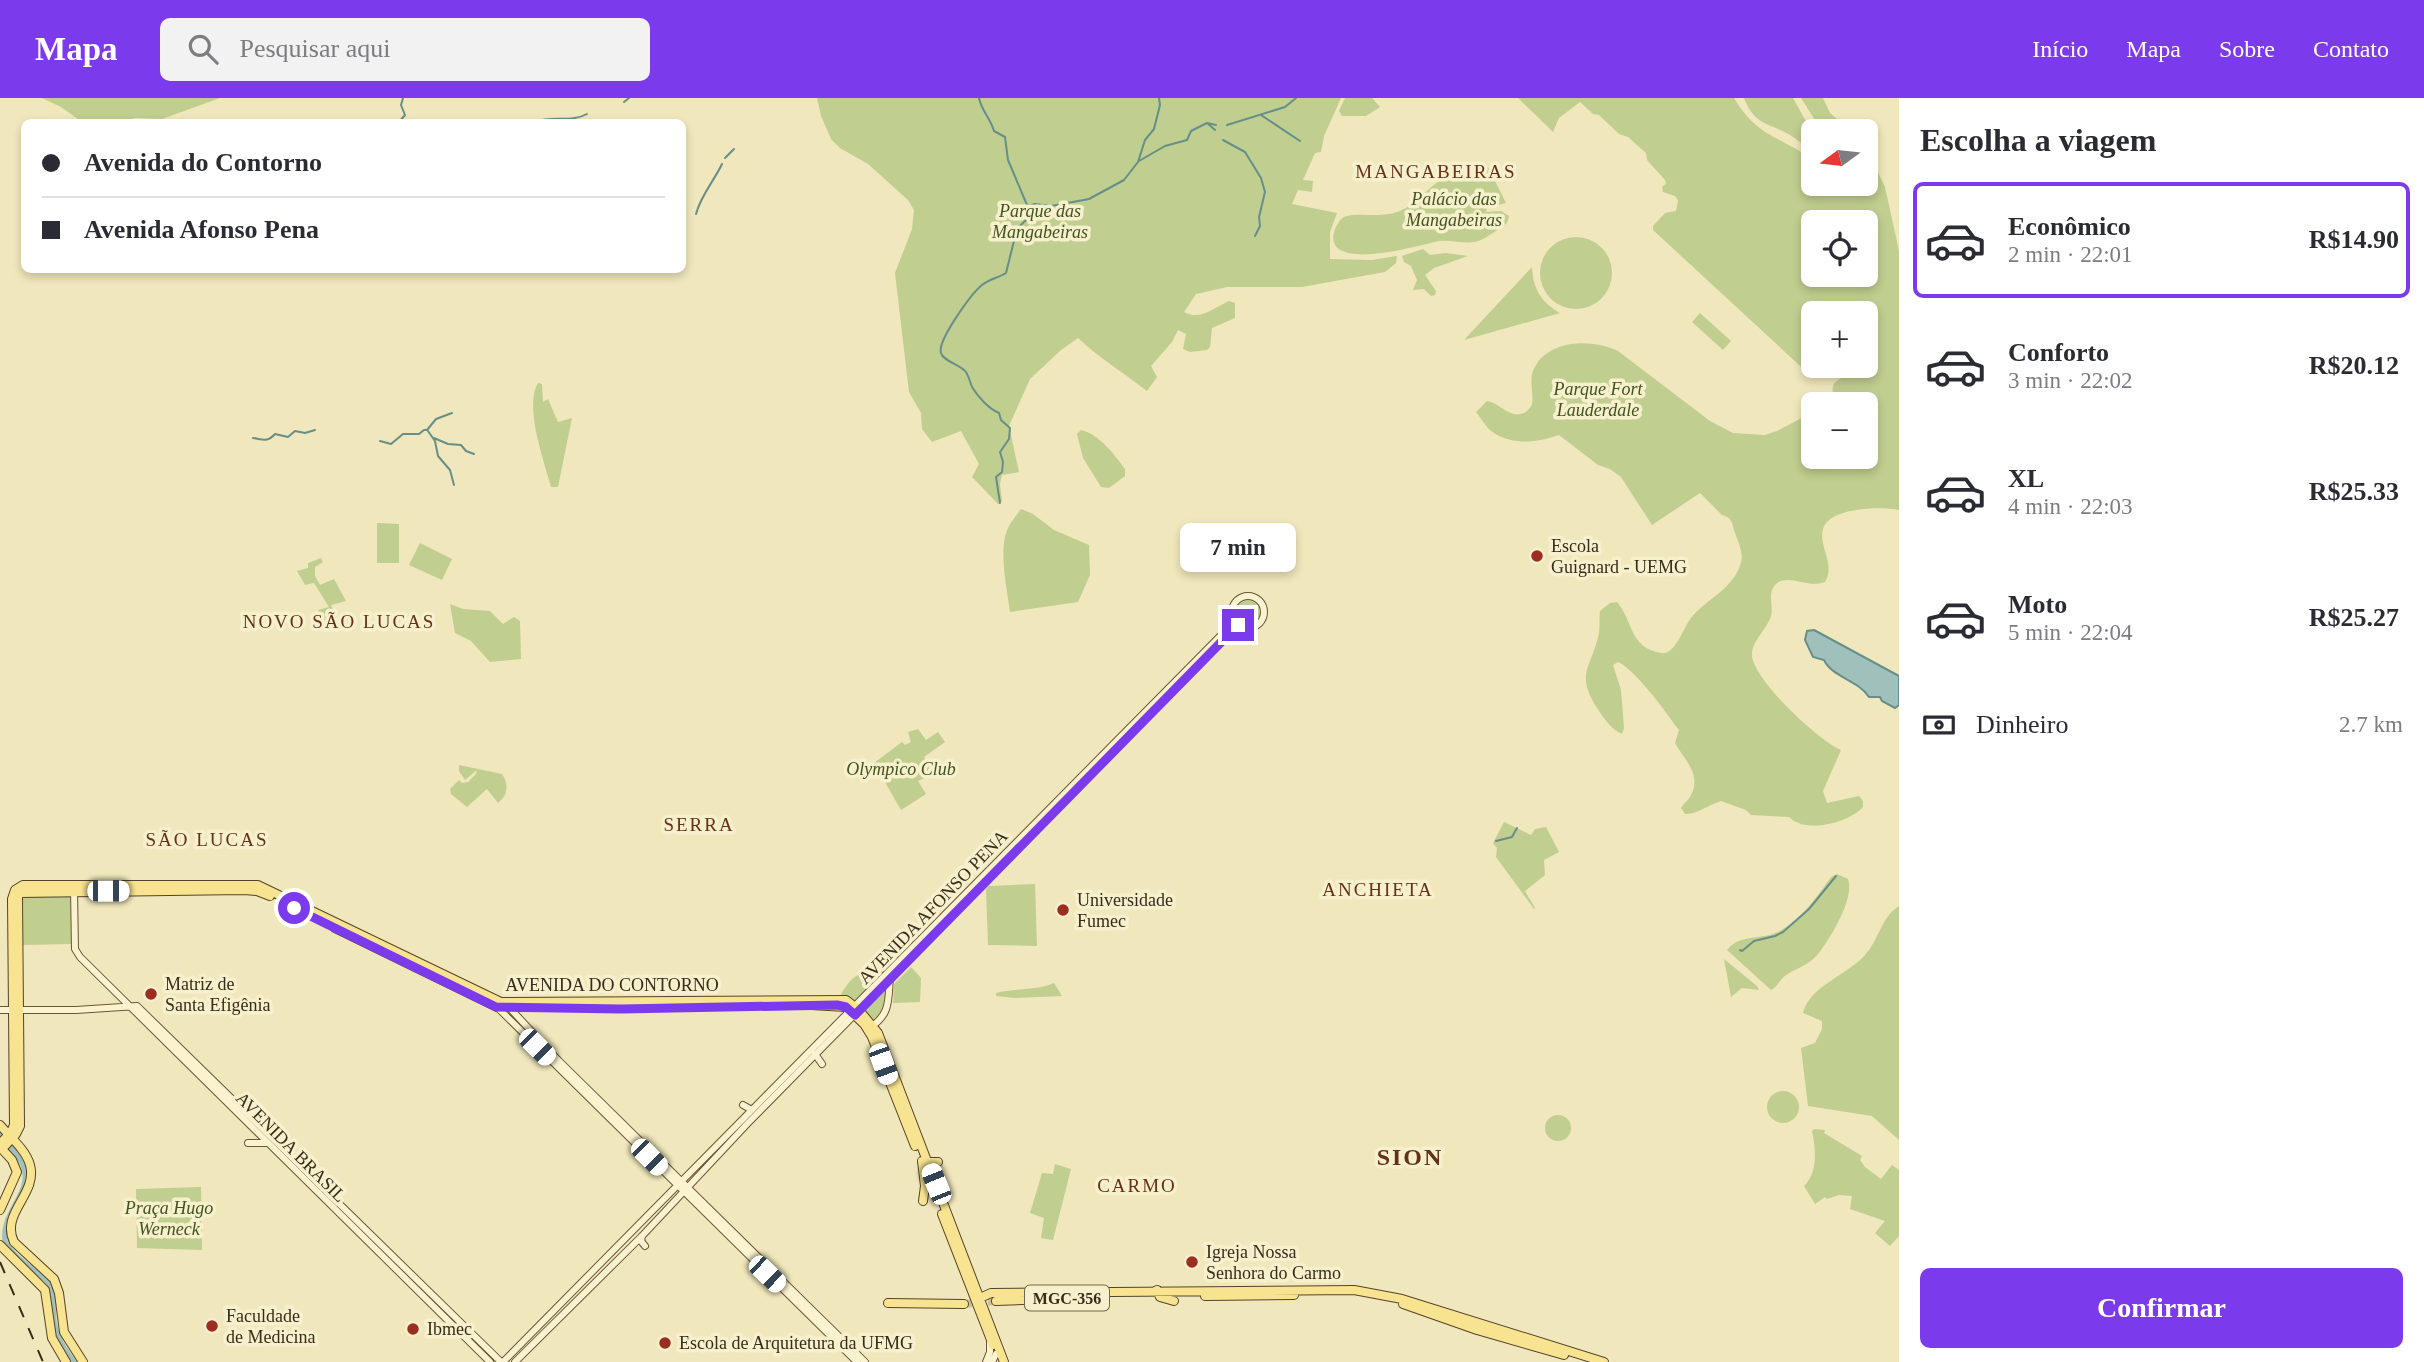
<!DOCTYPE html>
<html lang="pt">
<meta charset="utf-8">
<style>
body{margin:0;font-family:"Times New Roman",serif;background:#f2f2f3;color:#2b2b33;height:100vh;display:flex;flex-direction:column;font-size:26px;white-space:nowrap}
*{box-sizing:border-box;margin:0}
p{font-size:23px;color:#7c7c81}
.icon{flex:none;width:38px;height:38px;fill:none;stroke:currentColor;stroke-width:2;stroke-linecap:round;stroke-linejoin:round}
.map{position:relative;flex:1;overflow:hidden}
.side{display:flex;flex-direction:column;background:#fff;width:525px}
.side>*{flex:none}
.hud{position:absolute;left:21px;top:21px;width:665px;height:154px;border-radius:10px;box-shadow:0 4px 10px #0003;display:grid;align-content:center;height:154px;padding:0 21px;background:#fff}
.needle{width:46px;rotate:255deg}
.tools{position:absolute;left:1801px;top:21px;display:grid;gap:14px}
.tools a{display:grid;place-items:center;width:77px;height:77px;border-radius:10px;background:#fff;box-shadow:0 4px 10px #0003;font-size:35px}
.end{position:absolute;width:32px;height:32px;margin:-16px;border:9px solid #7c3aed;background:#fff;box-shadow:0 0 0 4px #fff}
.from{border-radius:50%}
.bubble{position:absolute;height:49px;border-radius:10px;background:#fff;box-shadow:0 4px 10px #0003;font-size:23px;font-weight:800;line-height:49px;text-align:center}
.car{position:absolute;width:21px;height:42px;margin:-21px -10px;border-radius:9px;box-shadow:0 0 5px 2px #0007;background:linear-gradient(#fff 24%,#345 0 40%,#fff 0 76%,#345 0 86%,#fff 0)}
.hud b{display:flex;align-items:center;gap:24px;height:66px;font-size:26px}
.hud b+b{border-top:2px solid #e1e1e2}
.hud i{width:18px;height:18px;background:#2b2b33}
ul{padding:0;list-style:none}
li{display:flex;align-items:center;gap:21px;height:116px;margin:0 14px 10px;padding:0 7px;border:4px solid transparent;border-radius:10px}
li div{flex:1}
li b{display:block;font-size:26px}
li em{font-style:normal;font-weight:800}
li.active{border-color:#7c3aed}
li>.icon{width:63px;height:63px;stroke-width:1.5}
h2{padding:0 21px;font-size:32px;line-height:84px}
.pay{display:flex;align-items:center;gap:18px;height:77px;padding:0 21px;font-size:26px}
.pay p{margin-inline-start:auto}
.action{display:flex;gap:14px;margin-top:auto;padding:14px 21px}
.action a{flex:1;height:80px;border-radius:10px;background:#7c3aed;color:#fff;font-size:28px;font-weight:800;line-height:80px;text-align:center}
header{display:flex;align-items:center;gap:42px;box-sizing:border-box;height:98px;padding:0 35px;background:#7c3aed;color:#fff}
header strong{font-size:33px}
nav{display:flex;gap:38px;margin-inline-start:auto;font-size:24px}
.search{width:490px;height:63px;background:#f2f2f3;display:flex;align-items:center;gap:18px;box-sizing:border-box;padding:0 24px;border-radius:10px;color:#7c7c81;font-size:26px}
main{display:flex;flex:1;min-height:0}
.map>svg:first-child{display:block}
.green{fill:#c0ce8f;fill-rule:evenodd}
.water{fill:#a0c1bb;stroke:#678f89;stroke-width:2}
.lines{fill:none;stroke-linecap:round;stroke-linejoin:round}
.stream{stroke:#678f89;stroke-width:2}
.river{stroke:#a0c1bb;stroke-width:5}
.primary-tunnel{stroke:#cbc19c;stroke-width:8;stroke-dasharray:8 4;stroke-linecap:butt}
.secondary-casing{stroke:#6a5738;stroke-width:8}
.primary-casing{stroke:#554329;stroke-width:10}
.secondary{stroke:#fbf3cf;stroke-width:6}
.primary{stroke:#f7e390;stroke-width:8}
.rail{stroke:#372b1a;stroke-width:2;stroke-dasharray:12 12;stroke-linecap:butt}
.route{stroke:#7c3aed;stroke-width:9}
.poi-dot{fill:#9b2e21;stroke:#f7f0cc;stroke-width:2.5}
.labels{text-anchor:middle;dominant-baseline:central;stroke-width:7;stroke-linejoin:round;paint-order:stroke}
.shield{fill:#f7f0cc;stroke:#71664f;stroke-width:2}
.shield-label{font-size:16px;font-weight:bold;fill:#372b1a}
.park-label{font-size:18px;font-style:italic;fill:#415420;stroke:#f7f0cc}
.poi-label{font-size:18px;fill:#372b1a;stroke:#f7f0cc;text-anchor:start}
.street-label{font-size:18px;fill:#372b1a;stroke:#f7f0cc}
.neighbourhood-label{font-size:19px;letter-spacing:2px;fill:#663117;stroke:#f7f0cc}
.district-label{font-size:24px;font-weight:bold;letter-spacing:2px;fill:#663117;stroke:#f7f0cc}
</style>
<header>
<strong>Mapa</strong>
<div class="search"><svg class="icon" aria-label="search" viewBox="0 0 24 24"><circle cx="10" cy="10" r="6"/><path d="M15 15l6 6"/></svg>Pesquisar aqui</div>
<nav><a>Início</a><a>Mapa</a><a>Sobre</a><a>Contato</a></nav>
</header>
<main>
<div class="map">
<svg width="1899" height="1264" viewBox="0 0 1899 1264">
<rect width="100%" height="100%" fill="#f0e7bc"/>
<!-- green -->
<path class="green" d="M 42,0 L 220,0 L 162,21 L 136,20 L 117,24 L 82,24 L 61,9 Z
M 817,0 L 1341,0 L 1324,38 L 1321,54 L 1315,55 L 1303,82 L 1313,83 L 1312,94 L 1298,92 L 1292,106 L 1337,115 L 1330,134 L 1330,161 L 1372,162 L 1397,158 L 1396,165 L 1385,174 L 1302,189 L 1227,189 L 1196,196 L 1184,214 C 1201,223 1213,210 1229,203 L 1235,205 L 1235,220 L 1212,230 L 1210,249 L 1207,252 L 1190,254 L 1183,251 L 1186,236 L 1178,232 L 1172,244 L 1151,268 L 1157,279 L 1147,293 C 1124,275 1099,260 1078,240 L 1061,252 L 1030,281 L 1009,328 L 1019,374 L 1002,377 L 1000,386 L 1002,403 L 998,406 L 972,379 L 979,366 L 961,333 L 932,344 L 922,331 L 921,315 L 909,294 L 895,175 L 912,131 L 914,112 L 908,102 L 868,66 L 840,50 L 831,41 L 821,18 Z
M 1345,0 L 1372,0 L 1380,9 L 1366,18 L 1342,18 L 1339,13 Z
M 1518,0 L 1734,0 C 1758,40 1779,37 1813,62 L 1813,86 L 1866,86 L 1866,50 L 1885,89 L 1899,153 L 1899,412 C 1882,408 1829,409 1823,431 C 1818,449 1836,465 1825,484 C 1808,491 1787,474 1775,487 C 1767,496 1774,508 1771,518 C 1767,531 1752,543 1752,556 C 1751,580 1819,643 1841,652 L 1823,693 L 1827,705 L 1859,698 L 1863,703 L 1863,709 C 1849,725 1805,736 1789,719 L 1751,717 L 1746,712 L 1721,703 C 1710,706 1696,717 1685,716 L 1681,710 C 1684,705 1689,702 1691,697 C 1702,677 1684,661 1675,645 L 1679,632 L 1675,627 C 1665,612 1633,570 1618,564 L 1613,567 L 1621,592 L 1624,630 L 1622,636 C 1611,631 1606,623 1599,613 C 1574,575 1591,572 1599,535 C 1600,528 1599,520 1600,513 L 1610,505 L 1617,504 C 1633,522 1629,550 1661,555 C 1675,558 1683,530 1691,520 C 1706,501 1735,490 1741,464 C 1744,455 1737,441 1734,432 C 1732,424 1731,419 1722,417 L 1700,395 L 1652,427 L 1621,379 L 1610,371 L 1598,367 L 1559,337 C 1538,344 1515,348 1494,335 C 1487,331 1481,320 1476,314 L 1487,303 C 1499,305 1509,319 1521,316 C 1526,315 1530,311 1532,306 C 1534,295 1529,284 1533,273 C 1546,241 1591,240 1618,253 L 1710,323 L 1733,335 L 1765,337 L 1777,333 L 1813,314 L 1813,359 L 1866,359 L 1866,306 L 1825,306 L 1833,298 C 1831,281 1838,285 1845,276 L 1843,268 L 1866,268 L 1866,215 L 1813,215 L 1813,268 L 1834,268 L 1828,278 L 1820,280 L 1811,278 L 1653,132 L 1653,128 L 1665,115 L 1676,113 L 1678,102 L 1675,98 L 1663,94 L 1662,89 L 1666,86 L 1665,82 L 1647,62 L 1646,55 L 1628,39 L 1619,36 L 1599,17 L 1593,16 L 1580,4 L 1559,20 L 1553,34 ZM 1866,124 L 1866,177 L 1813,177 L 1813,124 Z
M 1744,0 L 1793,0 L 1813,36 L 1813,54 C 1805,48 1798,42 1790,37 C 1768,24 1755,28 1744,0 Z
M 1801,0 L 1823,0 L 1830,15 L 1851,33 L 1822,33 Z
M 1479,67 L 1488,69 L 1506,105 L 1487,110 L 1486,114 L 1501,113 L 1509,118 L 1507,125 C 1499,130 1490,138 1481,142 C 1467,148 1453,141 1439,143 C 1423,146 1319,178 1335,131 C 1337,127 1340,121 1344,119 C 1356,113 1382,122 1402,112 C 1415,106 1424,95 1435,86 C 1448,76 1464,72 1479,67 Z
M1540 175a36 36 0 1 1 72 0a36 36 0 1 1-72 0Z
M 1423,151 L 1430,157 L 1446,155 L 1468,158 L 1434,170 L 1425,177 L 1436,193 L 1435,197 L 1431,198 L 1424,191 L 1413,192 L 1417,182 L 1411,168 L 1404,164 L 1402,158 Z
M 1532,169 C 1533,191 1541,204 1560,215 L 1464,242 Z
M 1700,215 L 1731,243 L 1723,252 L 1692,224 Z
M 538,285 L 542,286 L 543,304 L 548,301 L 558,324 L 572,320 L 558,389 L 551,389 C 544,363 524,309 538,285 Z
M 1081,332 C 1099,336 1114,356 1125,371 L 1125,378 L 1109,390 L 1101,389 L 1083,360 L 1077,336 Z
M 1021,411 L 1033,416 L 1054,432 L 1089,447 L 1090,477 L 1078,504 L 1010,514 C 1007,491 998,451 1008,430 C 1011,423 1017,417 1021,411 Z
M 377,425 L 399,426 L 399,465 L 377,465 Z
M 420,445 L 452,461 L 442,482 L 409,467 Z
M 321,460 L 323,464 L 315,469 L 315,478 L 320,487 L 334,481 L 346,503 L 331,507 L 338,524 L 322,522 L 318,512 L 329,509 L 314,485 L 305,487 L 297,473 L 308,470 L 308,465 Z
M1235 514a13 13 0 1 1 26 0a13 13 0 1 1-26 0Z
M 450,506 L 463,511 L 490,513 L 503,526 L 514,519 L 520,523 L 521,561 L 490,564 L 471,543 L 455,535 Z
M 918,631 L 926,642 L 938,634 L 945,644 L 924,659 L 933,676 L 918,683 L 926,696 L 901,712 L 874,665 L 902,644 L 905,647 L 911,644 L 908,634 Z
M 459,667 L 502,676 C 509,686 508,698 498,705 L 487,691 L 467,709 L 451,696 L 450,691 L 459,682 L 462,685 L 468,684 L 476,676 L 477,672 L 465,682 L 459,673 Z
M 1504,724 L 1531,737 L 1535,731 L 1546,729 L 1559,754 L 1544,762 L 1545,777 L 1525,793 L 1535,810 L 1534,811 L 1496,759 L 1497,750 L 1493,745 Z
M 1837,776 L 1848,781 C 1855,800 1830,841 1818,856 C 1809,867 1797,870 1786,877 C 1780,882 1777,889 1771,892 L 1727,852 C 1739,836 1761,842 1778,834 C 1801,822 1817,799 1831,779 Z
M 1035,786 L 1037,848 L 988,847 L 986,791 L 989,788 Z
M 22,798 L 71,799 L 71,846 L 23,847 Z
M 1899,808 L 1899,1042 L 1872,1018 L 1808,1008 L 1801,950 L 1815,945 L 1822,931 L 1822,923 L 1803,915 C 1810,888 1847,877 1865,857 C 1879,842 1881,819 1899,808 Z
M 1724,861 L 1757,888 L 1759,892 L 1742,890 L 1731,899 Z
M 911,869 L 921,880 L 920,904 L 893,905 L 894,886 Z
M 878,870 L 886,875 L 891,870 L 884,912 L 873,922 L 855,905 L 839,900 C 844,891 850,880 860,876 C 868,873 871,876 878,870 Z
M 1054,885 L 1062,898 L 1015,900 L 996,898 L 996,895 C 1016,890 1035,893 1054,885 Z
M1767 1009a16 16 0 1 1 32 0a16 16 0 1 1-32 0Z
M1545 1030a13 13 0 1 1 26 0a13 13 0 1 1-26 0Z
M 1814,1031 L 1825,1032 L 1824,1035 L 1862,1058 L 1860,1062 L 1865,1069 L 1881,1081 L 1892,1067 L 1899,1072 L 1899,1138 L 1890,1148 L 1875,1135 L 1885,1123 L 1850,1111 L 1852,1098 L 1839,1097 L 1827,1101 L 1825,1099 L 1815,1106 L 1804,1088 C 1818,1074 1816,1052 1812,1033 Z
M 1055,1066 L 1071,1071 L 1053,1142 L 1041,1140 L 1044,1120 L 1030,1115 L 1042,1075 L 1053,1076 Z
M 201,1089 L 202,1152 L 137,1150 L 136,1091 Z"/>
<!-- water -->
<path class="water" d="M 1814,532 L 1899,578 L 1899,607 L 1895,610 L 1882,603 L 1880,599 L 1869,599 C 1858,582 1832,579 1824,562 L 1813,559 L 1805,542 L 1807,533 Z"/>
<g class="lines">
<!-- stream -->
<path class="stream" d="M 979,0 C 982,14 990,19 994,33 L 1005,39 L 1008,62 L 1027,107 L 1026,122 L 1017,131 L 1006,175 C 998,180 989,181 982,187 C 971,196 937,243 941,255 C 943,263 961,267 966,274 C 969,279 970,284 972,289 C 978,299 989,311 999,315 L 1001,322 L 1010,330 L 1009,341 L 1000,354 L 1003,364 L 1002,374 L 996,379 L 1000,405
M 624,4 L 629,0
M 1261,17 L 1300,43
M 399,24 L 405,17 L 401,7 L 403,0
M 535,24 C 552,17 571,25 587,16
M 1207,25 L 1216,27
M 1227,27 L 1285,9 L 1296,0
M 1223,42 L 1245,54 L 1261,80 L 1265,94 L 1259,119 L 1260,128 L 1255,138
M 725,60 L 734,51
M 1139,63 L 1165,48 L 1187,42 L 1191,33 L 1207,25 L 1215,32
M 1028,108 L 1035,106 L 1051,108 L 1089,101 L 1124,82 L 1138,64 L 1145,42 L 1154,31 L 1160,7 L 1159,0
M 696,116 C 701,97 714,83 722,66
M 682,130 L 684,129
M 428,333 L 435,343 L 438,358 L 450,372 L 454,387
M 253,340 C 262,341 267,345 275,336 L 288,339 L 295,333 L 305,335 L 315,332
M 434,340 L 448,346 L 461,347 L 466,353 L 474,356
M 380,343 L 391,346 L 403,336 L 419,336 L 424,332 L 427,332 L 436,321 L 452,315
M 1496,743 L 1512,739 L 1517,730
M 1740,852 L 1742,853 L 1754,843 L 1775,838 L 1783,834 L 1809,811 L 1836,778"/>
<!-- river -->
<path class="river" d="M 0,1037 C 8,1047 18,1056 23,1067 C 34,1094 0,1115 5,1143 C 13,1160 35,1171 48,1184 C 54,1196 53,1210 54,1223 C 57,1240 64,1251 74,1264"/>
<!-- primary-tunnel -->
<path class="primary-tunnel" d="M 964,1206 L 996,1203"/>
<!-- secondary casing -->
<g class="secondary-casing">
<path id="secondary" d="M1232 514a16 16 0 1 1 32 0a16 16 0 1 1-32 0Z
M 74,792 L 75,851 L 80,859 L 490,1264
M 506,906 L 559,963 L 865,1264
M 497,909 L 857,1264
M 0,912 L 76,912 L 137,908 L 501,1264
M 869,930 C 891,917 888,902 890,879
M 815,956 L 822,966
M 743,1007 L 752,1012
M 248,1045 L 267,1045
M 642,1138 L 641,1143 L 645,1148
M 503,1264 L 1235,523
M 515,1264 L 642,1138 L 748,1025 L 1238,527
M 986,1264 L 990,1254 L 990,1242
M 992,1264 L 996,1256"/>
</g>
<!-- primary casing -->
<g class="primary-casing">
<path id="primary" d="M 335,830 L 497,909 L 689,909
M 811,907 L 846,909 L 864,926 L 872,939 L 915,1048
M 0,1027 C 10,1039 26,1052 30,1067 C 38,1096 0,1115 14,1144 L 54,1181 L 59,1195 L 64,1234 L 83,1264
M 0,1046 L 11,1034 L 14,1027 L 12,801 L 15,792 L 23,787 L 258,787 L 501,904 L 846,902 L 859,912 L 878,935 L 1004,1264
M 0,1049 L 12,1062 L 17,1074 L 0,1112
M 2,1051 L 16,1036 L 20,1028 L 18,799 L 20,795 L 244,792 L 257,793 L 270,798
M 922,1063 L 925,1088 L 923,1103
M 927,1064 L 938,1064
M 942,1116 L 993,1247
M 0,1147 L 45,1192 L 52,1240 L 66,1264
M 1157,1192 L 1160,1199 L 1174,1203
M 1205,1198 L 1294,1197
M 980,1200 L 991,1195 L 1354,1192 L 1402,1201 L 1604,1264
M 996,1203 L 1074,1200
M 888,1205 L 964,1206
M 1403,1206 L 1477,1232 L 1564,1257"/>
</g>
<!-- secondary -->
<use href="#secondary" class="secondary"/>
<!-- primary -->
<use href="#primary" class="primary"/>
<!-- rail -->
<path class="rail" d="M 0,1164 L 43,1264"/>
</g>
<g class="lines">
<!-- route -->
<path class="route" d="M 294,810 L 496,909 L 621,911 L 837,907 L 846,909 L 855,917 L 1238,527"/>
</g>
<!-- markers -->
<g class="poi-dot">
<circle cx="1537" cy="458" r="7"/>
<circle cx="1063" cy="812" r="7"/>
<circle cx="151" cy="896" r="7"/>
<circle cx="1192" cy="1164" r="7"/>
<circle cx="212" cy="1228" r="7"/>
<circle cx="413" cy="1231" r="7"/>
<circle cx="665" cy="1245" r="7"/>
</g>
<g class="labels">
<!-- shield labels -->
<rect class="shield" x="1025" y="1187.5" width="84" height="25" rx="5"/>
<g class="shield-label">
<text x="1067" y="1200">MGC-356</text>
</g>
<!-- park labels -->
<g class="park-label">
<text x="1454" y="101">Palácio das<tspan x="1454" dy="21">Mangabeiras</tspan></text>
<text x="1040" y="113">Parque das<tspan x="1040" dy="21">Mangabeiras</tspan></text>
<text x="1598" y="291">Parque Fort<tspan x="1598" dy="21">Lauderdale</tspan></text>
<text x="901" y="671">Olympico Club</text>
<text x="169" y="1110">Praça Hugo<tspan x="169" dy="21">Werneck</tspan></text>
</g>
<!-- poi labels -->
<g class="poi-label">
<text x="1551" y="448">Escola<tspan x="1551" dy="21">Guignard - UEMG</tspan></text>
<text x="1077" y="802">Universidade<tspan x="1077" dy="21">Fumec</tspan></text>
<text x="165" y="886">Matriz de<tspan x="165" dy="21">Santa Efigênia</tspan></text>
<text x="1206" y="1154">Igreja Nossa<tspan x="1206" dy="21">Senhora do Carmo</tspan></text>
<text x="226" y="1218">Faculdade<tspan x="226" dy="21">de Medicina</tspan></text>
<text x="427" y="1231">Ibmec</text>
<text x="679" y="1245">Escola de Arquitetura da UFMG</text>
</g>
<!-- street labels -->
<g class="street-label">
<text transform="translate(933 809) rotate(-46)">AVENIDA AFONSO PENA</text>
<text x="612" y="887">AVENIDA DO CONTORNO</text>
<text transform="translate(291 1049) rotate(45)">AVENIDA BRASIL</text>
</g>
<!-- neighbourhood labels -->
<g class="neighbourhood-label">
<text x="1436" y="73">MANGABEIRAS</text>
<text x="339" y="523">NOVO SÃO LUCAS</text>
<text x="699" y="726">SERRA</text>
<text x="207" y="741">SÃO LUCAS</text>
<text x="1378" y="791">ANCHIETA</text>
<text x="1137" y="1087">CARMO</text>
</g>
<!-- district labels -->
<g class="district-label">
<text x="1410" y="1059">SION</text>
</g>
</g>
</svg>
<div class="tools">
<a><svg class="needle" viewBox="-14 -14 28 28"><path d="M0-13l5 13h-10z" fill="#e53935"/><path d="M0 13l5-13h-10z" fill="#7c7c81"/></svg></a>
<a><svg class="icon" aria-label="locate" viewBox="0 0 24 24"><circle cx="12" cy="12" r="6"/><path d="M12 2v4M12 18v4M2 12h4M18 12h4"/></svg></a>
<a>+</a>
<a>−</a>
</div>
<i class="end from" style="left:294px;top:810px"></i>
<i class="end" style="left:1238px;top:527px"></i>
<div class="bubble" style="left:1180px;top:425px;width:116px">7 min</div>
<i class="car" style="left:108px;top:793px;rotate:90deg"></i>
<i class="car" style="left:537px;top:949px;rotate:135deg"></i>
<i class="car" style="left:883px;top:966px;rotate:160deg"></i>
<i class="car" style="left:649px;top:1059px;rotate:135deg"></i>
<i class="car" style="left:936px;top:1086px;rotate:338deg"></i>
<i class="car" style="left:767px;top:1176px;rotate:134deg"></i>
<div class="hud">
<b><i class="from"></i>Avenida do Contorno</b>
<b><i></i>Avenida Afonso Pena</b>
</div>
</div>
<section class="side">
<h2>Escolha a viagem</h2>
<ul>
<li class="active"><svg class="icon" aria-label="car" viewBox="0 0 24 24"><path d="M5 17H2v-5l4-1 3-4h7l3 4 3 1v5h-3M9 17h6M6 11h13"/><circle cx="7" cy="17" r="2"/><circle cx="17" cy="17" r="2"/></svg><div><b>Econômico</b><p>2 min · 22:01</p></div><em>R$14.90</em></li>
<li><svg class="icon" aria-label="car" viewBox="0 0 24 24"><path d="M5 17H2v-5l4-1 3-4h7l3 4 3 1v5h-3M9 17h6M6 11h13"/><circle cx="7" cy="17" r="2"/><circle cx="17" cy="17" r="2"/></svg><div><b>Conforto</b><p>3 min · 22:02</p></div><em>R$20.12</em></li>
<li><svg class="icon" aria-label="car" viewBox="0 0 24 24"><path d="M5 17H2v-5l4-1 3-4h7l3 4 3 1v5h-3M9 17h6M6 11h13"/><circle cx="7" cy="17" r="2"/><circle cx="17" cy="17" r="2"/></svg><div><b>XL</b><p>4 min · 22:03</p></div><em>R$25.33</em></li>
<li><svg class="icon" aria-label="car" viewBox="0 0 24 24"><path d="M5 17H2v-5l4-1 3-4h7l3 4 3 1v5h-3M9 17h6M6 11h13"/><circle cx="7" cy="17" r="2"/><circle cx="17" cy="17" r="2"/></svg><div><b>Moto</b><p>5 min · 22:04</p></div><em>R$25.27</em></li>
</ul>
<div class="pay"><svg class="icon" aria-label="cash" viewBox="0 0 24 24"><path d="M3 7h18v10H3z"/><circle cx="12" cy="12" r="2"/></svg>Dinheiro<p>2.7 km</p></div>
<div class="action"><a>Confirmar</a></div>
</section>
</main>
